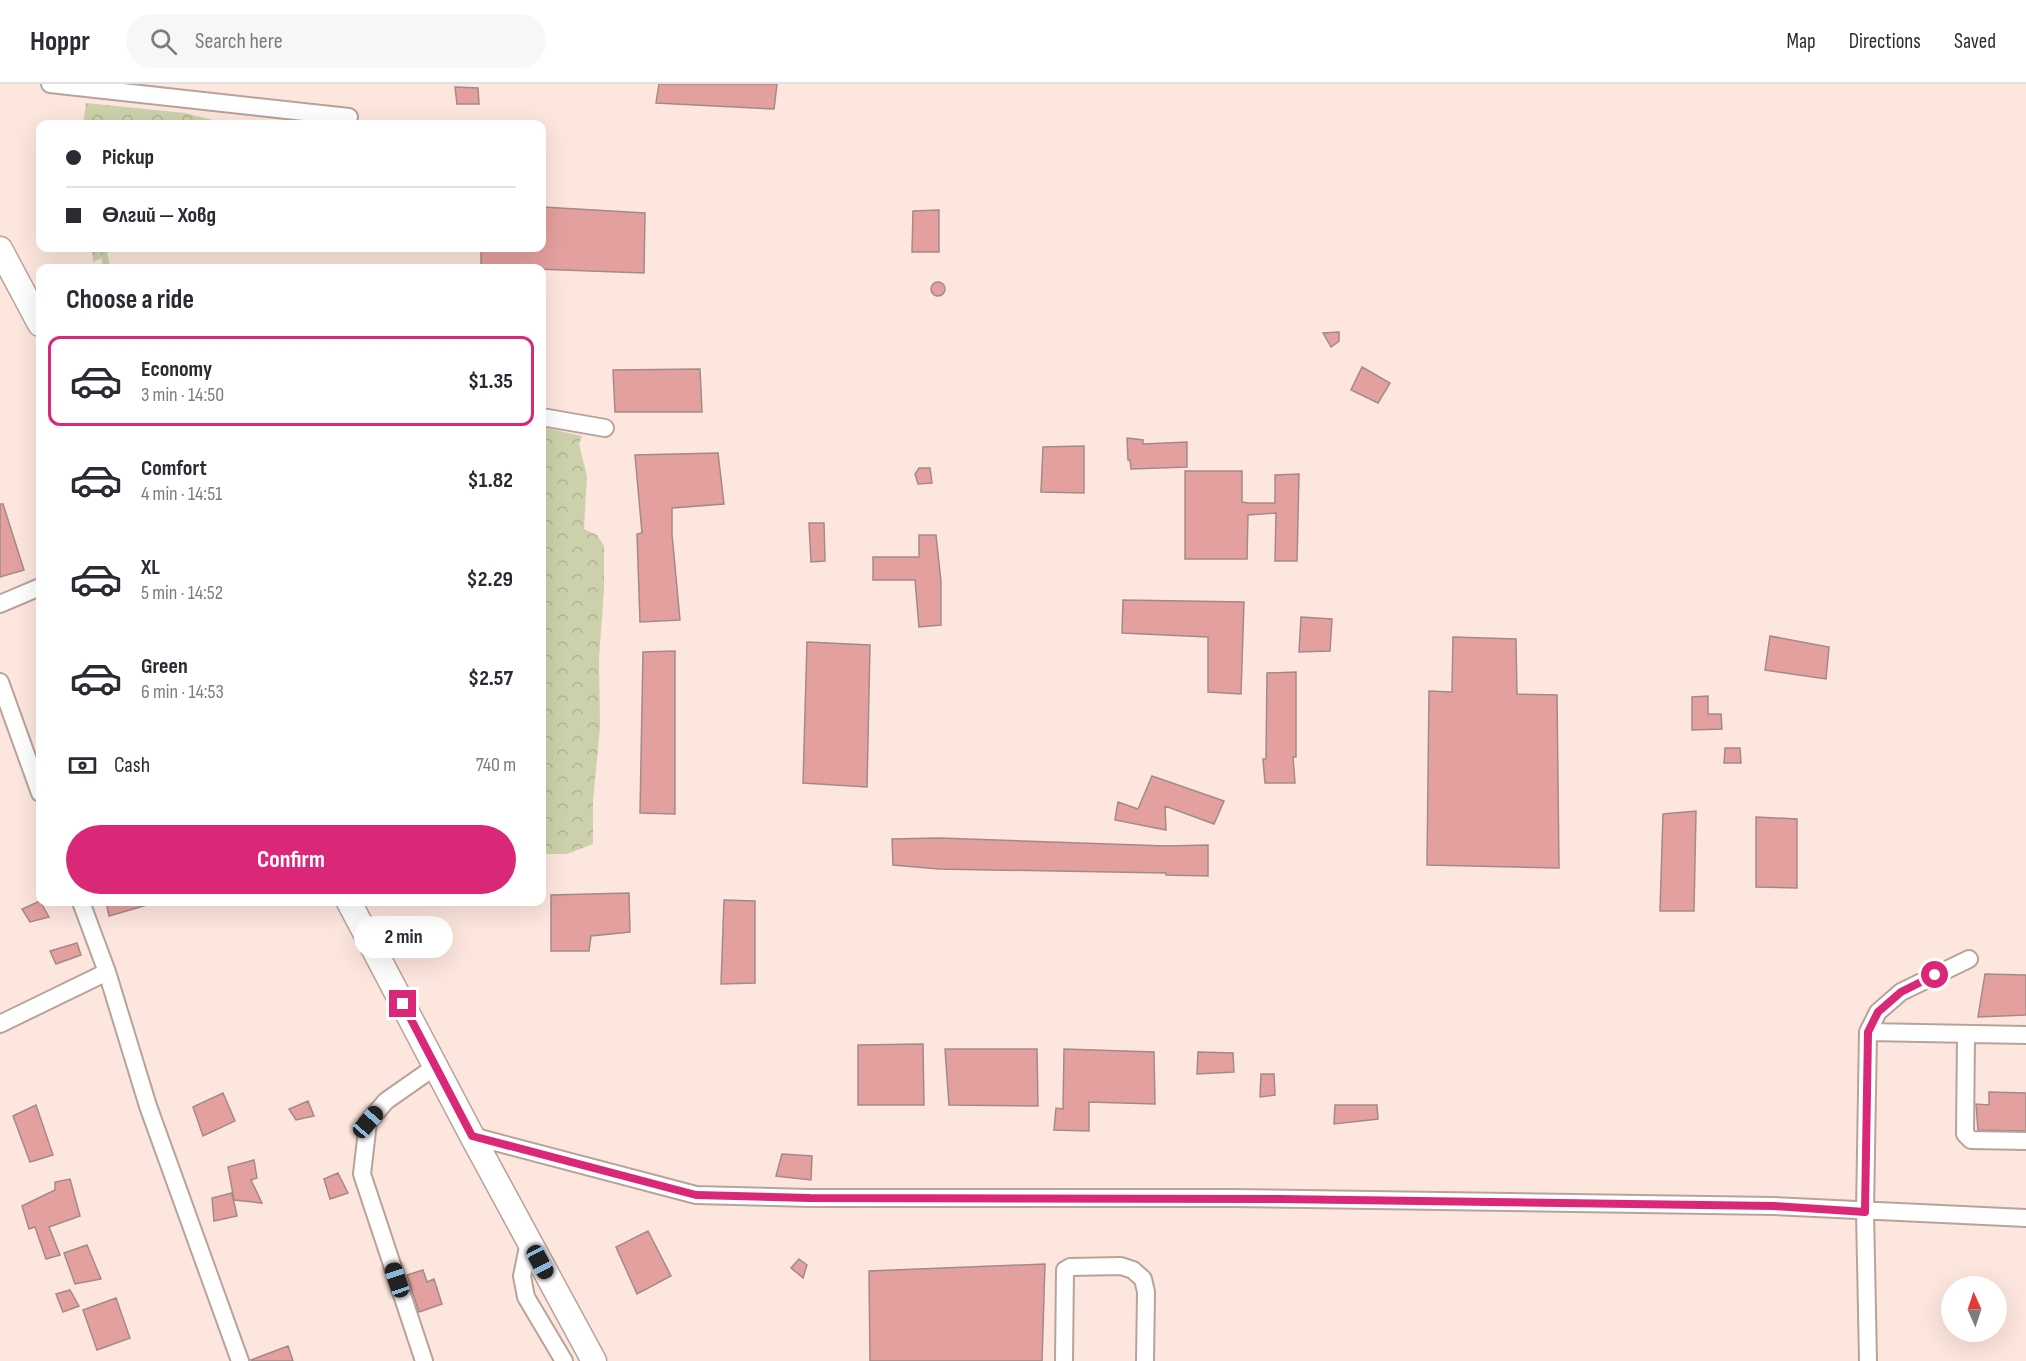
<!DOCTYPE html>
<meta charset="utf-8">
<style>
body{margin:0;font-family:"Sofia Sans Condensed",sans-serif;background:#f7f7f7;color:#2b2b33;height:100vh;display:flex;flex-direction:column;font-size:22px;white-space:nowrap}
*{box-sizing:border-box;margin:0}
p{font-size:20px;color:#7c7c81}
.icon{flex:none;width:33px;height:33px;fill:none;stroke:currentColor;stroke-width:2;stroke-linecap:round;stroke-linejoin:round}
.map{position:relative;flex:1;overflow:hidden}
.side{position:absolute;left:36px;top:180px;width:510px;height:642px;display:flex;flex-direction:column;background:#fff;border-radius:12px;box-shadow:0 6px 24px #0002}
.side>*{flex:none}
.banner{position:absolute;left:36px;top:36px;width:510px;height:132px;border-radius:12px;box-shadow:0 6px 24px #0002;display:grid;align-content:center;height:132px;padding:0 30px;background:#fff}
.needle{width:39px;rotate:357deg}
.fabs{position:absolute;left:1941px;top:1192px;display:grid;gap:12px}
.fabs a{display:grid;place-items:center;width:66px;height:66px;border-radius:50%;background:#fff;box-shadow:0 6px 24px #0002;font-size:30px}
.end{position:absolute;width:27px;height:27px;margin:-14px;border:8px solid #db2777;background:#fff;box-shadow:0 0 0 3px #fff}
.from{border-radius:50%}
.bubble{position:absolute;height:42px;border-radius:21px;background:#fff;box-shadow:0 6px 24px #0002;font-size:20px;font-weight:700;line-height:42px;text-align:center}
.car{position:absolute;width:18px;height:36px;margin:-18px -9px;border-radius:8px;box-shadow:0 0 4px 2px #0007;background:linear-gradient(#222 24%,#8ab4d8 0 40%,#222 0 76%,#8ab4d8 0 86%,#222 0)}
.banner b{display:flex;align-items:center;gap:21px;height:57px;font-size:22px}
.banner b+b{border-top:2px solid #e1e1e2}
.banner i{width:15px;height:15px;background:#2b2b33}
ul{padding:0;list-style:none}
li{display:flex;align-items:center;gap:18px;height:90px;margin:0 12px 9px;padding:0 18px;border:3px solid transparent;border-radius:12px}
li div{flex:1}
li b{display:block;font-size:22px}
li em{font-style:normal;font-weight:700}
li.selected{border-color:#db2777}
li>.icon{width:54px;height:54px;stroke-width:1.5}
h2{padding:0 30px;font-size:27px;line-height:72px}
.pay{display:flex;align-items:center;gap:15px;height:66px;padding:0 30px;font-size:22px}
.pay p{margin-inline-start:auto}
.primary-button{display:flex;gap:12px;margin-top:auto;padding:12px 30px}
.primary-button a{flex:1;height:69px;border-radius:36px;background:#db2777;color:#fff;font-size:24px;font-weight:700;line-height:69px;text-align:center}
header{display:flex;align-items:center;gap:36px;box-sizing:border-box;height:84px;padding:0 30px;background:#fff;border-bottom:2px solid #e1e1e2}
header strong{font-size:28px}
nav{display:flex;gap:33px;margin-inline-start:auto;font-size:21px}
.search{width:420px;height:54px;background:#f7f7f7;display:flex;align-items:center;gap:15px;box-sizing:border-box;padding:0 21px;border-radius:33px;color:#7c7c81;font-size:22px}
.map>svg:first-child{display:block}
.forest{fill:url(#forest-crowns)}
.building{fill:#e4a09e;stroke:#a28a89;stroke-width:1.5}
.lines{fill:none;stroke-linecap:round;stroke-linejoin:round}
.minor-casing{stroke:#b8a39a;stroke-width:20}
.highway-casing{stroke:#b8a39a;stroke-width:27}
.minor{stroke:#fff;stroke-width:16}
.highway{stroke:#fff;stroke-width:24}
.route{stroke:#db2777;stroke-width:8}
</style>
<header>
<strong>Hoppr</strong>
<div class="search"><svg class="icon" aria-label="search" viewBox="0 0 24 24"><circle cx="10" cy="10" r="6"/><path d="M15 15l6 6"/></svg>Search here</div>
<nav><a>Map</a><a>Directions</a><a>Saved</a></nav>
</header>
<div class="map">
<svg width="2026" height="1277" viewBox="0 0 2026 1277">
<defs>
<pattern id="forest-crowns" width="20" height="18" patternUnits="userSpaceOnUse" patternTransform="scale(1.5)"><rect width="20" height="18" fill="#cdd1ab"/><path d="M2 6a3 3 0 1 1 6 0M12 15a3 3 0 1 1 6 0" fill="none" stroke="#b1b493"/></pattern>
</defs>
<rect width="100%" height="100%" fill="#fde6dd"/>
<!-- forest -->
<path class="forest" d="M 86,19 L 185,29 L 221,38 L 221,40 L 83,40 Z
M 92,164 L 109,164 L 107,167 L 110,184 L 102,184 L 102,174 L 93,178 Z
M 542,343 L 582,352 L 579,360 L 587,392 L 584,445 L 597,451 L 604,462 L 604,506 L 599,574 L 600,643 L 593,717 L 593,760 L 567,770 L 542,770 Z"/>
<!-- building -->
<path class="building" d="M 659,0 L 777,0 L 774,25 L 656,19 Z
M 455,3 L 478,4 L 479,20 L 457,20 Z
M 542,123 L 645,129 L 644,189 L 481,183 L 481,164 L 542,164 Z
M 939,126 L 939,168 L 912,168 L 913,127 Z
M931 205a7 7 0 1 1 14 0a7 7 0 1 1-14 0Z
M 1339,248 L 1339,257 L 1331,263 L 1323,249 Z
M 1362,283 L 1390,299 L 1378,319 L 1351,306 Z
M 700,285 L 702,328 L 615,328 L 613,286 Z
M 1127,354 L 1143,356 L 1143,360 L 1187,358 L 1187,383 L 1131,385 L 1130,376 L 1128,376 Z
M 1084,362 L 1084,409 L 1041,408 L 1043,363 Z
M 718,369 L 724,420 L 672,424 L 672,450 L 680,536 L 640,538 L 637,450 L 642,449 L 635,371 Z
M 919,384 L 930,384 L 932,399 L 918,400 L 915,390 Z
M 1185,387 L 1242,387 L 1242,418 L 1248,419 L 1275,419 L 1275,391 L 1299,390 L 1297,477 L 1275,477 L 1276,429 L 1248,431 L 1247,475 L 1185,475 Z
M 0,420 L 3,420 L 24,486 L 0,493 Z
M 809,439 L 824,439 L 825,477 L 811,478 Z
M 919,451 L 936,451 L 941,498 L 941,541 L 919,543 L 915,496 L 873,496 L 873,473 L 919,473 Z
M 1123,516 L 1244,518 L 1241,610 L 1208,608 L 1208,553 L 1122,549 Z
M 1301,533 L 1332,535 L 1330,567 L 1299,568 Z
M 1770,552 L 1829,563 L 1826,595 L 1765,586 Z
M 1453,553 L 1516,555 L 1517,610 L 1557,611 L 1559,784 L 1427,781 L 1429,607 L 1452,608 Z
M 807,558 L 870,561 L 867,703 L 803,699 Z
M 675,567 L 675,730 L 640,729 L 643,568 Z
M 1296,588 L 1296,673 L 1293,673 L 1295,699 L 1265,699 L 1263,675 L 1266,675 L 1267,589 Z
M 1708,612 L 1708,630 L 1721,630 L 1722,645 L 1692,646 L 1692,613 Z
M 1725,664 L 1740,664 L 1741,679 L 1724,679 Z
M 1152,692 L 1224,717 L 1214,740 L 1165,722 L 1166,746 L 1115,736 L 1118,718 L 1138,725 Z
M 1696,727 L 1694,827 L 1660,827 L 1663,730 Z
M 1756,733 L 1797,735 L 1797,804 L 1756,803 Z
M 939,754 L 1166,762 L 1208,761 L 1208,792 L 1166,791 L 1166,789 L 939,785 L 893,781 L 892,755 Z
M 629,809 L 630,848 L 591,852 L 589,867 L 551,867 L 551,811 Z
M 724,816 L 755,817 L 755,899 L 721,900 Z
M 40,817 L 49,833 L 30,838 L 22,825 Z
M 106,818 L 146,818 L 147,821 L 109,832 Z
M 77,859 L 81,871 L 56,880 L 50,867 Z
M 1985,890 L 2026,891 L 2026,931 L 1978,933 Z
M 923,960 L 924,1021 L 858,1021 L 858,961 Z
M 945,965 L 1037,965 L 1038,1022 L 949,1021 Z
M 1064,965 L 1154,968 L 1155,1020 L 1089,1018 L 1089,1047 L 1054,1046 L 1056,1024 L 1063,1025 Z
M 1198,968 L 1233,969 L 1234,988 L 1197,990 Z
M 1261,990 L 1274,990 L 1275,1011 L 1260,1013 Z
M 1989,1008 L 2026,1009 L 2026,1047 L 1978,1046 L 1976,1020 L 1989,1021 Z
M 223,1009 L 235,1037 L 203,1052 L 193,1023 Z
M 308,1017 L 314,1032 L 296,1036 L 289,1025 Z
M 36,1021 L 53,1071 L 30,1078 L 13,1032 Z
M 1335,1021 L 1377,1021 L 1378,1035 L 1334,1040 Z
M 782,1070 L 812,1072 L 811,1096 L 776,1092 Z
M 254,1076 L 257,1094 L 251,1096 L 262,1119 L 234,1116 L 228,1083 Z
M 338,1089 L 348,1109 L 330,1115 L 324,1095 Z
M 70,1095 L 80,1132 L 49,1143 L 60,1171 L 46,1175 L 35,1143 L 29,1145 L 22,1122 L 55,1106 L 55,1098 Z
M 232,1109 L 237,1132 L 214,1137 L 212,1114 Z
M 648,1147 L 671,1192 L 637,1210 L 616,1163 Z
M 87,1161 L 101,1195 L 75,1200 L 64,1169 Z
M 799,1175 L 807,1181 L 803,1194 L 791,1184 Z
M 1045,1180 L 1042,1277 L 870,1277 L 869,1187 Z
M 423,1186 L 427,1198 L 434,1195 L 442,1220 L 419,1228 L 407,1191 Z
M 70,1206 L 79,1222 L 63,1228 L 56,1210 Z
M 116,1214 L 130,1254 L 97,1266 L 83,1226 Z
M 288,1262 L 293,1277 L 252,1277 L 251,1276 Z"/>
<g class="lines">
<!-- minor casing -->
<g class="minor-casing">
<path id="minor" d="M 50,0 L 349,33
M 542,333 L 605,344
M 0,520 L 40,503
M 0,598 L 40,709
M 81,818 L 107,888 L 148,1022 L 240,1277
M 0,940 L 107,888
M 1868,948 L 2026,951
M 1966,950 L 1965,1050 L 1971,1056 L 2026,1057
M 472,1052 L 696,1111 L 810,1114 L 1231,1114 L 1774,1122 L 2026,1134
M 529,1158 L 522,1192 L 526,1213 L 564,1277
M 424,1277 L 362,1090 L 368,1038 L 386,1017 L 436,982
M 1064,1277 L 1065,1186 L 1070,1183 L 1121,1182 L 1133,1186 L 1143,1195 L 1146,1208 L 1145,1277
M 1868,1277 L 1865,1128 L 1868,948 L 1878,928 L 1901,908 L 1969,875"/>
</g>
<!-- highway casing -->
<g class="highway-casing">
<path id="highway" d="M 0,165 L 40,240
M 349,818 L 472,1052 L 594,1277"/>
</g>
<!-- minor -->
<use href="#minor" class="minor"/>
<!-- highway -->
<use href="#highway" class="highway"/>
</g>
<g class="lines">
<!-- route -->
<path class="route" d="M 403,920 L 472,1052 L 696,1111 L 810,1114 L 1278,1115 L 1774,1122 L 1865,1128 L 1868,948 L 1878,928 L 1901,908 L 1935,891"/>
</g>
</svg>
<div class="fabs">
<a><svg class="needle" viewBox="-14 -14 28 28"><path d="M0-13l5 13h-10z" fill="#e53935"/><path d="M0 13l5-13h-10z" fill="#7c7c81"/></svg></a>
</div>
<i class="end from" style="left:1935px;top:891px"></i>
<i class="end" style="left:403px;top:920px"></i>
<div class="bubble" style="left:354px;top:832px;width:99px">2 min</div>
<i class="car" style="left:368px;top:1038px;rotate:41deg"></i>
<i class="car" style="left:540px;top:1178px;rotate:152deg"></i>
<i class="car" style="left:397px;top:1196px;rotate:341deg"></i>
<div class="banner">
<b><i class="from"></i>Pickup</b>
<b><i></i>Өлгий — Ховд</b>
</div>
<section class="side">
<h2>Choose a ride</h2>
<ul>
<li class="selected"><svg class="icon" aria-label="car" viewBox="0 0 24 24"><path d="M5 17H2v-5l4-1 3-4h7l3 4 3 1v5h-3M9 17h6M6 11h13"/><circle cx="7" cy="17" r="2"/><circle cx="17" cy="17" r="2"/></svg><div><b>Economy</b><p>3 min · 14:50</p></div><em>$1.35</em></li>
<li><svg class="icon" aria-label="car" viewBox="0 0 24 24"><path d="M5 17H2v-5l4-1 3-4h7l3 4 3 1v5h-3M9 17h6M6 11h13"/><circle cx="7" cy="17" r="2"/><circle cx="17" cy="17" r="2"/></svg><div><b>Comfort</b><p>4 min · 14:51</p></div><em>$1.82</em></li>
<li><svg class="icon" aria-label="car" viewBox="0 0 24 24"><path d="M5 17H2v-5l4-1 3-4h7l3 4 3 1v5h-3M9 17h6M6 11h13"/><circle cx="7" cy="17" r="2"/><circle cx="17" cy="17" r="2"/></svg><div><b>XL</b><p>5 min · 14:52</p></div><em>$2.29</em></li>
<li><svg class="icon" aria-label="car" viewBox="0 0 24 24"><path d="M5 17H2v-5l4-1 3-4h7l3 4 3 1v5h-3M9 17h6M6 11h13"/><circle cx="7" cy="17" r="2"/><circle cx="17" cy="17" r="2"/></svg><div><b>Green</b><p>6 min · 14:53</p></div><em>$2.57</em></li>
</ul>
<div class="pay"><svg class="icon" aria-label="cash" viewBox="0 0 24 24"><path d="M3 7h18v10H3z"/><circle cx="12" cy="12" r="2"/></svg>Cash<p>740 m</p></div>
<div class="primary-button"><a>Confirm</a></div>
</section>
</div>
